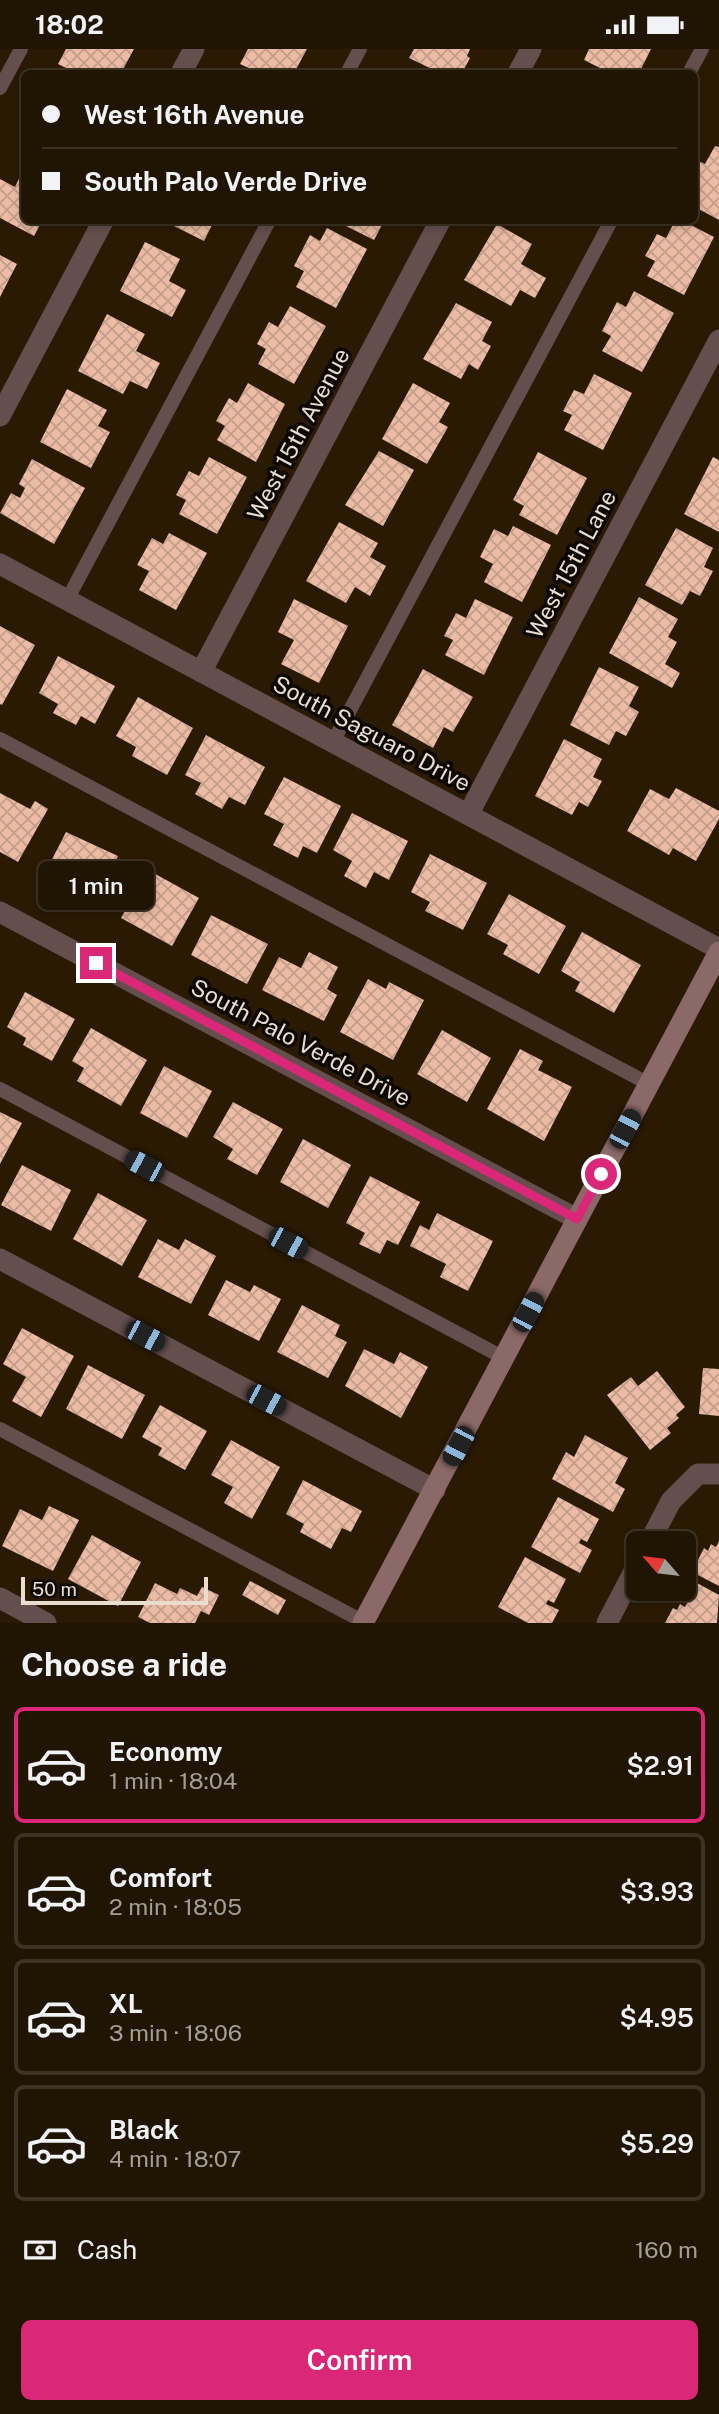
<!DOCTYPE html>
<meta charset="utf-8">
<style>
body{margin:0;font-family:"Public Sans",sans-serif;background:#281d0c;color:#f1f3f6;height:100vh;display:flex;flex-direction:column;font-size:26px;white-space:nowrap}
*{box-sizing:border-box;margin:0}
p{font-size:23px;color:#a29e99}
.icon{flex:none;width:38px;height:38px;fill:none;stroke:currentColor;stroke-width:2;stroke-linecap:round;stroke-linejoin:round}
.map{position:relative;height:1574px;overflow:hidden}
.side{display:flex;flex-direction:column;background:#201402;flex:1}
.side>*{flex:none}
.banner{position:absolute;left:21px;top:21px;width:677px;height:154px;border-radius:10px;box-shadow:0 4px 10px #0003,0 0 0 2px #3d3324;display:grid;align-content:center;height:154px;padding:0 21px;background:#201402}
.needle{width:46px;rotate:298deg}
.fabs{position:absolute;left:626px;top:1482px;display:grid;gap:14px}
.fabs a{display:grid;place-items:center;width:70px;height:70px;border-radius:10px;background:#201402;box-shadow:0 4px 10px #0003,0 0 0 2px #3d3324;font-size:35px}
.scale{position:absolute;left:21px;bottom:18px;width:187px;box-sizing:border-box;padding-left:7px;border:4px solid #e8ddcf;border-top:0;font-size:19px;line-height:24px;white-space:nowrap;color:#e8ddcf;-webkit-text-stroke:5px #0d0701;paint-order:stroke}
.end{position:absolute;width:32px;height:32px;margin:-16px;border:9px solid #db2777;background:#fff;box-shadow:0 0 0 4px #fff}
.from{border-radius:50%}
.bubble{position:absolute;height:49px;border-radius:10px;background:#201402;box-shadow:0 4px 10px #0003,0 0 0 2px #3d3324;font-size:23px;font-weight:600;line-height:49px;text-align:center}
.car{position:absolute;width:21px;height:42px;margin:-21px -10px;border-radius:9px;box-shadow:0 0 5px 2px #0007;background:linear-gradient(#222 24%,#8ab4d8 0 40%,#222 0 76%,#8ab4d8 0 86%,#222 0)}
.banner b{display:flex;align-items:center;gap:24px;height:66px;font-size:26px}
.banner b+b{border-top:2px solid #3d3324}
.banner i{width:18px;height:18px;background:#f1f3f6}
ul{padding:0;list-style:none}
li{display:flex;align-items:center;gap:21px;height:116px;margin:0 14px 10px;padding:0 7px;border:4px solid #3d3324;border-radius:10px}
li div{flex:1}
li b{display:block;font-size:26px}
li em{font-style:normal;font-weight:600}
li.selected{border-color:#db2777}
li>.icon{width:63px;height:63px;stroke-width:1.5}
h2{padding:0 21px;font-size:32px;line-height:84px}
.pay{display:flex;align-items:center;gap:18px;height:77px;padding:0 21px;font-size:26px}
.pay p{margin-inline-start:auto}
.cta{display:flex;gap:14px;margin-top:auto;padding:14px 21px}
.cta a{flex:1;height:80px;border-radius:10px;background:#db2777;color:#fff;font-size:28px;font-weight:600;line-height:80px;text-align:center}
.status{display:flex;justify-content:space-between;align-items:center;height:49px;padding:0 35px;background:#201402;direction:ltr}
.status svg{height:19px;fill:currentColor}
.map>svg:first-child{display:block}
.building{fill:url(#building-cross-hatch)}
.lines{fill:none;stroke-linecap:round;stroke-linejoin:round}
.lane{stroke:#644e4e;stroke-width:14}
.street{stroke:#644e4e;stroke-width:21}
.secondary{stroke:#8b6969;stroke-width:21}
.route{stroke:#db2777;stroke-width:9}
.labels{text-anchor:middle;dominant-baseline:central;stroke-width:7;stroke-linejoin:round;paint-order:stroke}
.street-label{font-size:23px;fill:#e8ddcf;stroke:#0d0701}
</style>
<div class="status"><b>18:02</b><svg viewBox="0 0 49 12"><path d="M0 12V9h3v3zM5 12V6h3v6zM10 12V3h3v9zM15 12V0h3v12zM26 1h20v11H26zM47 4h2v5h-2z"/></svg></div>
<div class="map">
<svg width="719" height="1574" viewBox="0 0 719 1574">
<defs>
<pattern id="building-cross-hatch" width="8" height="8" patternUnits="userSpaceOnUse" patternTransform="scale(1.75)"><rect width="8" height="8" fill="#ebbba4"/><path d="M0 0l8 8M0 8l8-8" fill="none" stroke="#c29d8a"/></pattern>
</defs>
<rect width="100%" height="100%" fill="#2a1a03"/>
<!-- building -->
<path class="building" d="M 66,0 L 134,0 L 121,24 L 76,24 L 58,15 Z
M 248,0 L 307,0 L 294,24 L 259,24 L 240,15 Z
M 414,0 L 470,0 L 467,7 L 470,9 L 462,24 L 440,24 L 409,9 Z
M 589,0 L 651,0 L 639,24 L 610,24 L 584,11 Z
M 715,97 L 719,98 L 719,171 L 695,158 L 695,113 L 696,111 L 705,115 Z
M 24,119 L 24,172 L 42,172 L 34,187 L 0,169 L 0,130 L 15,138 Z
M 164,172 L 214,172 L 204,192 Z
M 336,172 L 384,172 L 374,191 Z
M 675,172 L 683,172 L 714,188 L 684,246 L 647,227 L 655,212 L 645,207 L 657,185 L 666,189 Z
M 497,175 L 532,195 L 521,215 L 546,229 L 535,249 L 520,241 L 511,257 L 464,231 Z
M 327,179 L 367,200 L 336,259 L 296,238 L 304,222 L 294,217 L 310,186 L 320,192 Z
M 145,193 L 180,210 L 169,232 L 186,241 L 172,268 L 120,242 Z
M 0,206 L 17,215 L 0,248 Z
M 634,242 L 674,264 L 642,323 L 602,302 L 611,287 L 602,282 L 617,253 L 626,258 Z
M 456,254 L 492,273 L 482,292 L 491,297 L 478,321 L 469,315 L 461,330 L 423,310 Z
M 290,257 L 326,277 L 294,335 L 258,315 L 266,300 L 257,295 L 269,273 L 278,278 Z
M 107,265 L 145,285 L 136,302 L 160,314 L 147,340 L 130,332 L 123,345 L 78,322 Z
M 594,325 L 632,344 L 603,401 L 564,381 L 572,366 L 563,362 L 574,341 L 584,345 Z
M 248,334 L 285,355 L 256,413 L 217,391 L 225,377 L 216,372 L 229,349 L 237,354 Z
M 413,334 L 450,354 L 439,373 L 448,378 L 427,415 L 382,390 Z
M 67,340 L 107,361 L 98,377 L 110,383 L 91,419 L 40,393 Z
M 379,402 L 414,421 L 383,477 L 345,456 Z
M 538,403 L 587,429 L 557,486 L 519,466 L 524,457 L 513,451 Z
M 209,408 L 247,428 L 217,485 L 179,465 L 186,451 L 176,446 L 189,422 L 199,427 Z
M 713,408 L 719,411 L 719,483 L 684,465 Z
M 32,410 L 85,439 L 54,495 L 0,464 L 11,444 L 20,449 L 25,439 L 19,435 Z
M 339,473 L 378,494 L 370,508 L 386,517 L 370,547 L 355,538 L 346,554 L 306,532 Z
M 513,477 L 551,496 L 522,553 L 484,533 L 493,515 L 480,508 L 494,480 L 508,487 Z
M 676,479 L 713,499 L 704,518 L 713,522 L 700,547 L 690,542 L 682,556 L 645,536 Z
M 169,484 L 207,504 L 176,561 L 139,541 L 149,522 L 137,516 L 152,489 L 163,495 Z
M 639,548 L 678,570 L 668,588 L 677,593 L 665,615 L 680,624 L 672,639 L 609,604 Z
M 294,550 L 348,577 L 319,634 L 281,615 L 294,591 L 278,583 Z
M 475,550 L 513,568 L 484,626 L 445,606 L 453,591 L 444,587 L 456,564 L 466,569 Z
M 0,577 L 35,596 L 2,656 L 0,655 Z
M 58,607 L 115,637 L 95,675 L 81,667 L 76,676 L 53,664 L 58,655 L 39,644 Z
M 599,618 L 639,638 L 629,657 L 639,663 L 626,687 L 616,682 L 609,696 L 570,676 Z
M 423,620 L 473,648 L 453,683 L 444,678 L 433,699 L 392,676 Z
M 138,648 L 193,679 L 167,726 L 132,707 L 136,698 L 116,687 Z
M 206,686 L 265,718 L 245,756 L 229,748 L 222,760 L 195,745 L 201,734 L 185,726 Z
M 564,690 L 602,710 L 593,728 L 602,732 L 588,758 L 579,753 L 572,766 L 535,747 Z
M 284,728 L 341,757 L 317,804 L 303,797 L 298,809 L 273,796 L 284,775 L 264,765 Z
M 676,739 L 719,762 L 719,770 L 696,812 L 673,799 L 669,806 L 627,782 L 650,740 L 669,750 Z
M 0,744 L 30,760 L 35,752 L 48,760 L 18,813 L 0,803 Z
M 352,764 L 408,792 L 389,831 L 374,823 L 366,839 L 344,827 L 352,812 L 333,801 Z
M 66,783 L 118,807 L 94,854 L 43,828 Z
M 430,805 L 487,834 L 463,881 L 425,862 L 430,853 L 411,843 Z
M 148,821 L 199,849 L 172,897 L 121,869 Z
M 509,845 L 566,877 L 539,925 L 503,905 L 508,896 L 487,885 Z
M 211,866 L 268,895 L 247,935 L 191,906 Z
M 582,883 L 641,916 L 614,964 L 575,942 L 580,933 L 561,922 Z
M 309,903 L 338,918 L 327,940 L 337,946 L 324,972 L 262,941 L 279,908 L 301,919 Z
M 368,930 L 386,940 L 389,933 L 424,951 L 393,1011 L 340,983 Z
M 25,943 L 75,970 L 52,1012 L 23,996 L 26,989 L 7,978 Z
M 91,979 L 147,1011 L 121,1057 L 77,1032 L 84,1019 L 72,1012 Z
M 442,981 L 491,1009 L 467,1053 L 417,1025 Z
M 520,1000 L 543,1012 L 538,1021 L 572,1038 L 544,1092 L 487,1060 Z
M 164,1017 L 212,1042 L 187,1089 L 140,1064 Z
M 233,1053 L 283,1080 L 257,1126 L 227,1110 L 233,1100 L 213,1088 Z
M 0,1063 L 22,1074 L 0,1115 Z
M 303,1090 L 351,1116 L 328,1159 L 280,1133 Z
M 22,1116 L 71,1141 L 51,1182 L 1,1156 Z
M 370,1127 L 420,1153 L 398,1196 L 387,1191 L 380,1205 L 359,1195 L 365,1184 L 346,1174 Z
M 98,1144 L 147,1171 L 122,1217 L 73,1190 Z
M 437,1164 L 493,1192 L 468,1242 L 440,1228 L 446,1215 L 410,1197 L 420,1176 L 429,1181 Z
M 158,1190 L 179,1201 L 185,1190 L 216,1207 L 191,1255 L 138,1228 Z
M 226,1231 L 250,1243 L 254,1236 L 281,1250 L 259,1292 L 208,1266 Z
M 302,1256 L 340,1276 L 335,1287 L 347,1293 L 328,1329 L 277,1303 Z
M 22,1279 L 74,1307 L 41,1368 L 12,1352 L 26,1328 L 3,1315 Z
M 364,1300 L 394,1315 L 400,1303 L 428,1318 L 401,1369 L 345,1337 Z
M 88,1316 L 145,1346 L 122,1390 L 66,1360 Z
M 703,1319 L 719,1320 L 719,1367 L 699,1365 Z
M 657,1322 L 685,1358 L 676,1366 L 679,1369 L 667,1379 L 671,1384 L 650,1401 L 607,1346 L 631,1328 L 638,1337 Z
M 160,1356 L 207,1382 L 185,1421 L 158,1406 L 162,1399 L 142,1388 Z
M 585,1386 L 628,1409 L 615,1434 L 625,1440 L 613,1463 L 552,1430 L 566,1403 L 574,1408 Z
M 231,1391 L 280,1418 L 252,1470 L 224,1454 L 233,1438 L 211,1426 Z
M 303,1431 L 362,1462 L 351,1483 L 342,1479 L 331,1500 L 300,1483 L 304,1475 L 286,1465 Z
M 558,1448 L 599,1470 L 587,1493 L 581,1490 L 579,1494 L 592,1501 L 580,1524 L 531,1498 Z
M 49,1457 L 79,1471 L 53,1522 L 2,1497 L 20,1460 L 42,1471 Z
M 92,1486 L 141,1513 L 118,1557 L 68,1530 Z
M 719,1492 L 719,1537 L 692,1523 L 704,1499 L 708,1502 L 711,1495 L 716,1498 Z
M 525,1508 L 566,1530 L 554,1554 L 548,1551 L 546,1555 L 559,1561 L 552,1574 L 528,1574 L 498,1558 Z
M 250,1532 L 286,1551 L 278,1566 L 242,1546 Z
M 155,1534 L 177,1545 L 180,1539 L 197,1547 L 202,1538 L 219,1546 L 209,1566 L 201,1562 L 195,1574 L 150,1574 L 138,1568 Z
M 697,1534 L 719,1546 L 717,1574 L 665,1574 L 673,1559 L 677,1561 L 680,1555 L 685,1558 Z"/>
<g class="lines">
<!-- lane -->
<path class="lane" d="M 347,24 L 360,0
M 689,24 L 702,0
M 0,39 L 21,0
M 67,551 L 269,172
M 0,690 L 649,1035
M 333,693 L 611,172
M 0,1040 L 504,1309
M 0,1380 L 364,1573"/>
<!-- street -->
<path class="street" d="M 181,24 L 194,0
M 518,24 L 531,0
M 0,367 L 103,172
M 0,515 L 719,900
M 201,623 L 440,172
M 469,764 L 719,291
M 0,863 L 577,1170
M 0,1210 L 435,1441
M 649,1494 L 671,1452 L 698,1425 L 719,1425
M 0,1549 L 46,1574
M 607,1574 L 639,1513"/>
<!-- secondary -->
<path class="secondary" d="M 363,1574 L 719,903"/>
</g>
<g class="lines">
<!-- route -->
<path class="route" d="M 96,914 L 577,1170 L 601,1125"/>
</g>
<g class="labels">
<!-- street labels -->
<g class="street-label">
<text transform="translate(298 385) rotate(-62)">West 15th Avenue</text>
<text transform="translate(571 515) rotate(-62)">West 15th Lane</text>
<text transform="translate(372 684) rotate(28)">South Saguaro Drive</text>
<text transform="translate(301 993) rotate(28)">South Palo Verde Drive</text>
</g>
</g>
</svg>
<div class="fabs">
<a><svg class="needle" viewBox="-14 -14 28 28"><path d="M0-13l5 13h-10z" fill="#e53935"/><path d="M0 13l5-13h-10z" fill="#a29e99"/></svg></a>
</div>
<div class="scale">50 m</div>
<i class="end from" style="left:601px;top:1125px"></i>
<i class="end" style="left:96px;top:914px"></i>
<div class="bubble" style="left:38px;top:812px;width:116px">1 min</div>
<i class="car" style="left:625px;top:1080px;rotate:28deg"></i>
<i class="car" style="left:144px;top:1117px;rotate:298deg"></i>
<i class="car" style="left:288px;top:1194px;rotate:118deg"></i>
<i class="car" style="left:528px;top:1263px;rotate:28deg"></i>
<i class="car" style="left:145px;top:1287px;rotate:118deg"></i>
<i class="car" style="left:266px;top:1351px;rotate:118deg"></i>
<i class="car" style="left:458px;top:1397px;rotate:208deg"></i>
<div class="banner">
<b><i class="from"></i>West 16th Avenue</b>
<b><i></i>South Palo Verde Drive</b>
</div>
</div>
<section class="side">
<h2>Choose a ride</h2>
<ul>
<li class="selected"><svg class="icon" aria-label="car" viewBox="0 0 24 24"><path d="M5 17H2v-5l4-1 3-4h7l3 4 3 1v5h-3M9 17h6M6 11h13"/><circle cx="7" cy="17" r="2"/><circle cx="17" cy="17" r="2"/></svg><div><b>Economy</b><p>1 min · 18:04</p></div><em>$2.91</em></li>
<li><svg class="icon" aria-label="car" viewBox="0 0 24 24"><path d="M5 17H2v-5l4-1 3-4h7l3 4 3 1v5h-3M9 17h6M6 11h13"/><circle cx="7" cy="17" r="2"/><circle cx="17" cy="17" r="2"/></svg><div><b>Comfort</b><p>2 min · 18:05</p></div><em>$3.93</em></li>
<li><svg class="icon" aria-label="car" viewBox="0 0 24 24"><path d="M5 17H2v-5l4-1 3-4h7l3 4 3 1v5h-3M9 17h6M6 11h13"/><circle cx="7" cy="17" r="2"/><circle cx="17" cy="17" r="2"/></svg><div><b>XL</b><p>3 min · 18:06</p></div><em>$4.95</em></li>
<li><svg class="icon" aria-label="car" viewBox="0 0 24 24"><path d="M5 17H2v-5l4-1 3-4h7l3 4 3 1v5h-3M9 17h6M6 11h13"/><circle cx="7" cy="17" r="2"/><circle cx="17" cy="17" r="2"/></svg><div><b>Black</b><p>4 min · 18:07</p></div><em>$5.29</em></li>
</ul>
<div class="pay"><svg class="icon" aria-label="cash" viewBox="0 0 24 24"><path d="M3 7h18v10H3z"/><circle cx="12" cy="12" r="2"/></svg>Cash<p>160 m</p></div>
<div class="cta"><a>Confirm</a></div>
</section>
